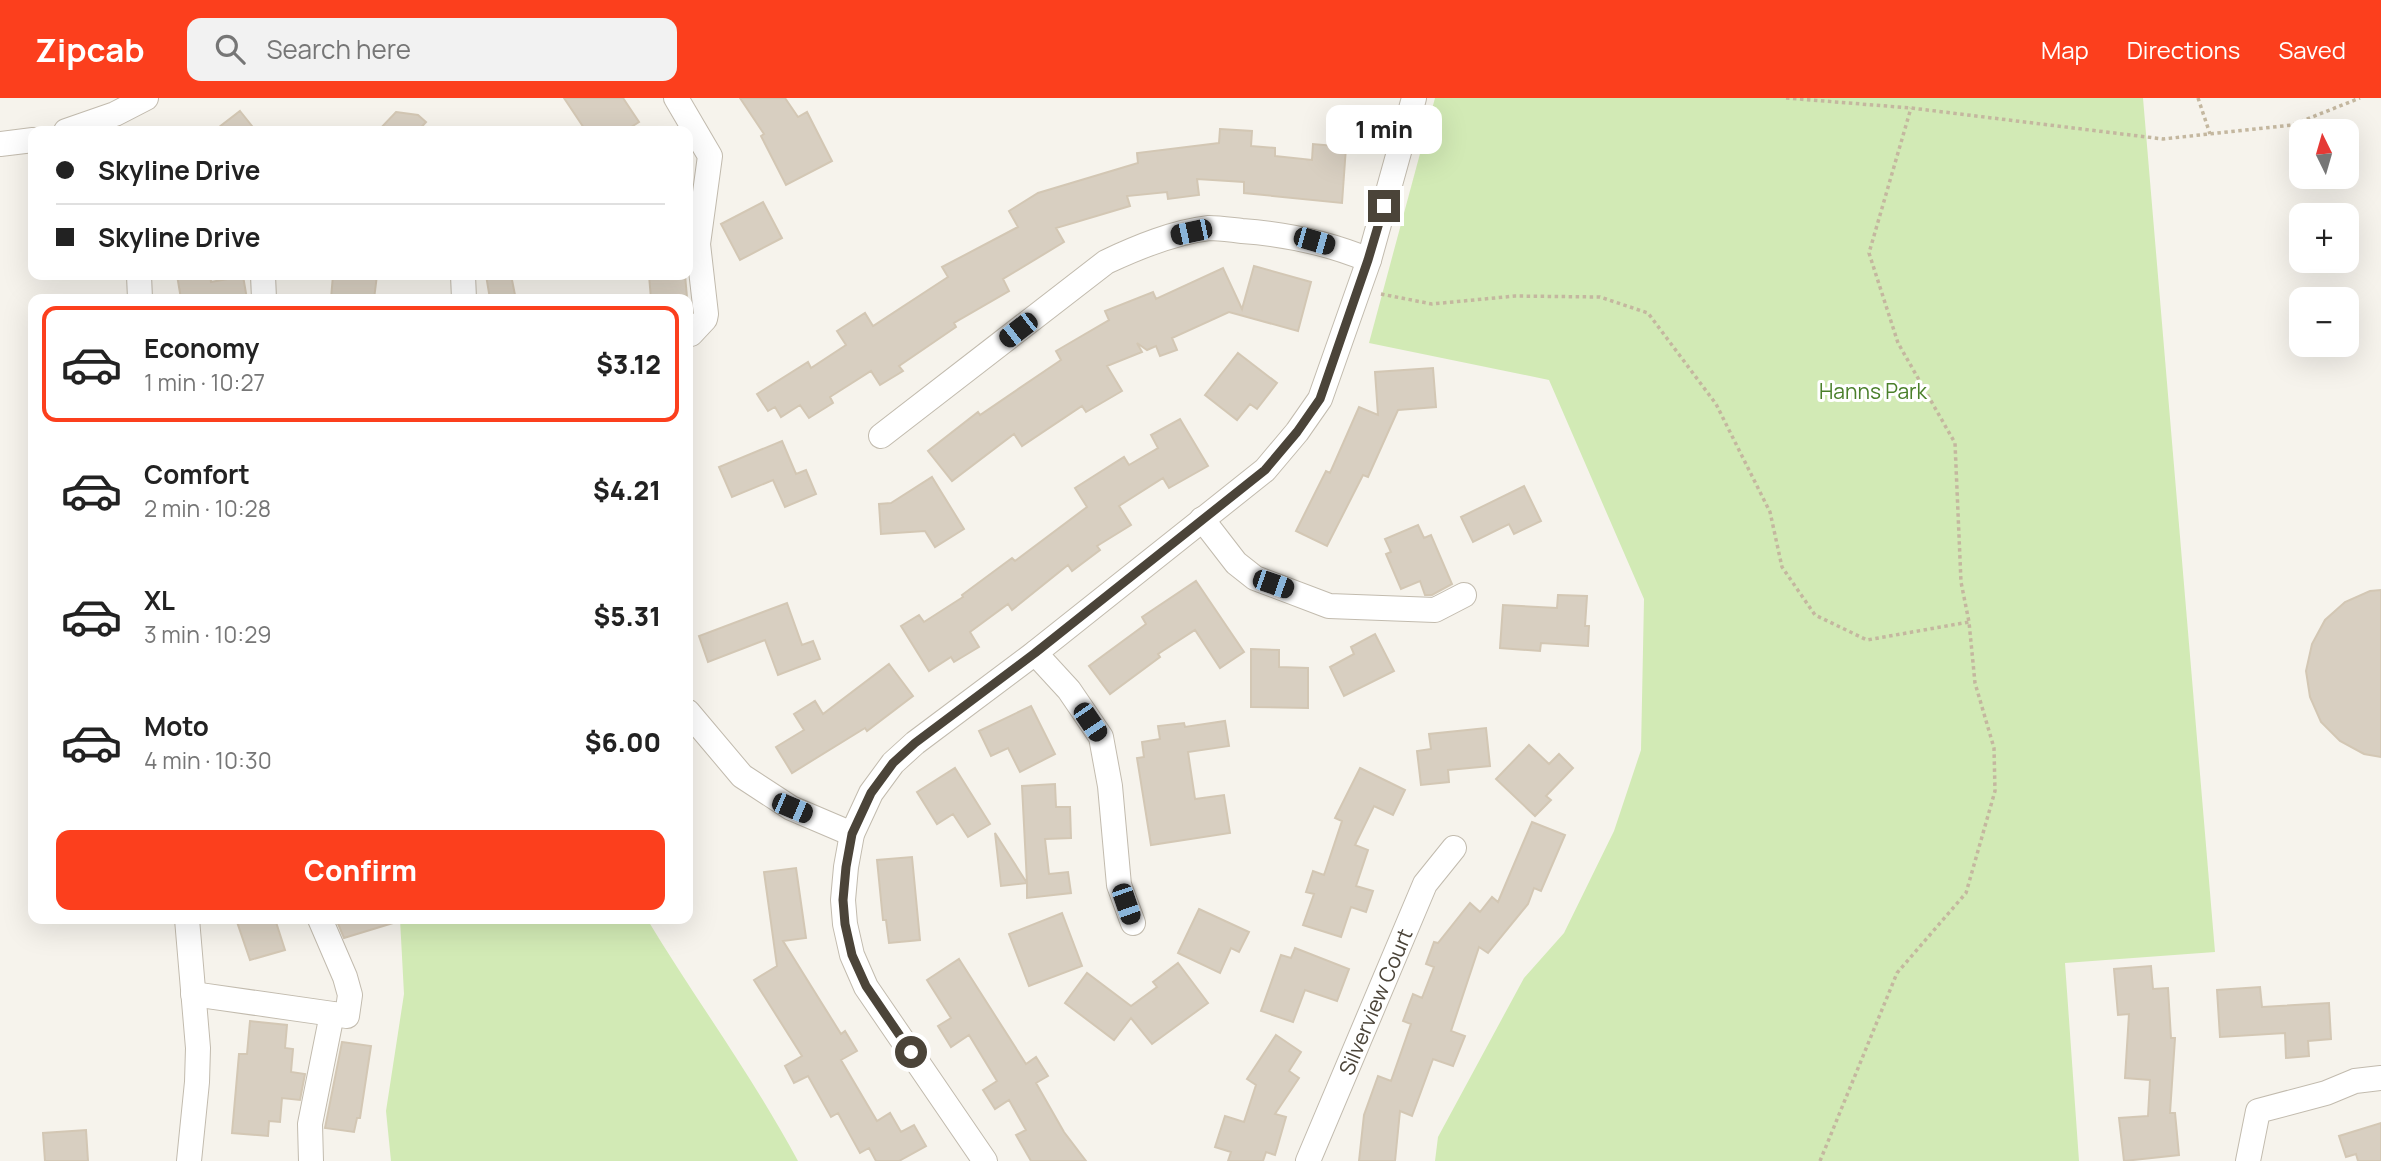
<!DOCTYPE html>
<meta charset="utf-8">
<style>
body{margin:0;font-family:Manrope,sans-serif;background:#f2f2f2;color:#222;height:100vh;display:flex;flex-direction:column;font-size:26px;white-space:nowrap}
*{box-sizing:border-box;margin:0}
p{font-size:23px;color:#767676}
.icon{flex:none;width:38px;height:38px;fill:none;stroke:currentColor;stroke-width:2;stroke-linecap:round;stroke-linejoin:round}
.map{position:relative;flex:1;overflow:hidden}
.sheet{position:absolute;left:28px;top:196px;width:665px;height:630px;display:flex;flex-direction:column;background:#fff;border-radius:14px;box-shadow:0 7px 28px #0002}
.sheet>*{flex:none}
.banner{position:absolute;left:28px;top:28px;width:665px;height:154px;border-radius:14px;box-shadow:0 7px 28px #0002;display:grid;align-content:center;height:154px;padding:0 28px;background:#fff}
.needle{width:46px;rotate:355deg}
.controls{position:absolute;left:2289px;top:21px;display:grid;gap:14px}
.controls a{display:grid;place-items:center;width:70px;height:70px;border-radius:14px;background:#fff;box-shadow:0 7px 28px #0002;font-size:35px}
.end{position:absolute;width:32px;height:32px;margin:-16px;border:9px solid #4b4439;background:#fff;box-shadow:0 0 0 4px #fff}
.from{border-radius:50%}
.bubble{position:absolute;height:49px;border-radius:14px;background:#fff;box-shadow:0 7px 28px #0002;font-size:23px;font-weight:800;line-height:49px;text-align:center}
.car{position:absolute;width:21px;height:42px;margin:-21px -10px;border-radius:9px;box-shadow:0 0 5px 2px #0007;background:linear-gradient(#222 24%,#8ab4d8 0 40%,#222 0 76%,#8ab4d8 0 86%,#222 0)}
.banner b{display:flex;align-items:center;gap:24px;height:66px;font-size:26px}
.banner b+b{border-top:2px solid #e0e0e0}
.banner i{width:18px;height:18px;background:#222}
ul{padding:12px 0 0;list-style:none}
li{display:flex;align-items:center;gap:21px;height:116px;margin:0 14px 10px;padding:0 14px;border:4px solid transparent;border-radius:14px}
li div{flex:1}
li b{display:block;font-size:26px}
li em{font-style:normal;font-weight:800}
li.selected{border-color:#fc3f1d}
li>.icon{width:63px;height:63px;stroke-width:1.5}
.button{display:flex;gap:14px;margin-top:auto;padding:14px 28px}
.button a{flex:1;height:80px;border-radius:14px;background:#fc3f1d;color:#fff;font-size:28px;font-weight:800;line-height:80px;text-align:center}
header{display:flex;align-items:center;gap:42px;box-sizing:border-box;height:98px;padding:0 35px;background:#fc3f1d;color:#fff}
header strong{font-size:33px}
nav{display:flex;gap:38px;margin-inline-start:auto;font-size:24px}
.search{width:490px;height:63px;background:#f2f2f2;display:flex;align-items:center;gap:18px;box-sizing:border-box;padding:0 24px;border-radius:14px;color:#767676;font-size:26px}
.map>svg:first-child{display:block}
.green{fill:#d2eab5}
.building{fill:#d8cfc1;stroke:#d3c7b4;stroke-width:2}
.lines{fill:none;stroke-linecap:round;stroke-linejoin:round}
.minor-casing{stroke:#c2bbae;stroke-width:26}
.path{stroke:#c4b79f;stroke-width:3.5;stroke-dasharray:3.5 3.5;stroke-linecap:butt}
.minor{stroke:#fff;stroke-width:24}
.route{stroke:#4b4439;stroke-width:9}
.labels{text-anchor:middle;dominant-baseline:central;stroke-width:6;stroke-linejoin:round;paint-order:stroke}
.park-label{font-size:21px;fill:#4a7f2a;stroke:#fff}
.street-label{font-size:21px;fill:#4b4439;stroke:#fff}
</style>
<header>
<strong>Zipcab</strong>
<div class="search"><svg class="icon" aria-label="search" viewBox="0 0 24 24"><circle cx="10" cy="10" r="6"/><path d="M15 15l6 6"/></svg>Search here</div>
<nav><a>Map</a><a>Directions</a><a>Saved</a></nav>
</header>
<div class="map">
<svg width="2381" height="1063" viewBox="0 0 2381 1063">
<rect width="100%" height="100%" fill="#f6f3ec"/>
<!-- green -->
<path class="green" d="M 1435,0 L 2143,0 L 2215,854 L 2065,865 L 2079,1063 L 1435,1063 L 1438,1039 L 1524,880 L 1564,835 L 1614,733 L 1641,652 L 1644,501 L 1549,282 L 1369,245 Z
M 400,821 L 647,821 C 696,902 753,979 798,1063 L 391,1063 L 386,1013 L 404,896 Z"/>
<!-- building -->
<path class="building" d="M 564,0 L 623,0 L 639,24 L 625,33 L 586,33 Z
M 740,0 L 785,0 L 798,19 L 807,14 L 832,63 L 786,87 L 761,38 L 764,36 Z
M 240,13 L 256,33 L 214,33 Z
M 396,14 L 418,17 L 426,24 L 418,33 L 378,33 Z
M 1220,31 L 1252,33 L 1251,48 L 1275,50 L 1275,58 L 1312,62 L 1313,46 L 1346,49 L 1342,105 L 1244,95 L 1244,84 L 1197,81 L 1199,97 L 1168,101 L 1167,94 L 1127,98 L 1130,108 L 1056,130 L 1064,144 L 1003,181 L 1009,193 L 954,225 L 956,229 L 899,268 L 903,273 L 880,287 L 871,273 L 830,299 L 833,305 L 809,320 L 800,307 L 781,319 L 775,309 L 768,313 L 757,296 L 808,264 L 811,270 L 846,247 L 837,233 L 865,215 L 873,228 L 948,179 L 942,169 L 1018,129 L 1009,113 L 1038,95 L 1138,65 L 1137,55 L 1219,45 Z
M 763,104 L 782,140 L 740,162 L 721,126 Z
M 1254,168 L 1311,184 L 1298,233 L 1229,214 L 1172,240 L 1177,252 L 1160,258 L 1156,248 L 1147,252 L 1137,245 L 1142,254 L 1107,268 L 1122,293 L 1086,314 L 1082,308 L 1022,348 L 1014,336 L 952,383 L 928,353 L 978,314 L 980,317 L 1061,262 L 1056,253 L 1109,222 L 1105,213 L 1153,194 L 1156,201 L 1223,170 L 1242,211 Z
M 177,177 L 210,177 L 211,184 L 243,178 L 247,201 L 181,201 Z
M 333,177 L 377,177 L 374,201 L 331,201 Z
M 486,177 L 511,177 L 515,197 L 490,201 Z
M 649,177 L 685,177 L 687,199 L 651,201 Z
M 1238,255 L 1277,285 L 1257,311 L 1250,306 L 1237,322 L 1205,297 Z
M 1433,270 L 1436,309 L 1398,312 L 1368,379 L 1363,377 L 1327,448 L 1296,433 L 1326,373 L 1330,375 L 1359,309 L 1378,317 L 1375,274 Z
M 1180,321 L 1208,368 L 1169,390 L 1163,380 L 1119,408 L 1131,427 L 1097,448 L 1100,452 L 1072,473 L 1068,467 L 1012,512 L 1008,506 L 970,534 L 979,549 L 954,564 L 951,559 L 929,573 L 901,528 L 919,517 L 924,524 L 963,499 L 962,497 L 1012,460 L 1015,463 L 1087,409 L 1075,390 L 1124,359 L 1129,367 L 1158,350 L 1151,337 Z
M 782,343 L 796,376 L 806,372 L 816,396 L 785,409 L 773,382 L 732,399 L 719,369 Z
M 932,379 L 964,431 L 935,449 L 925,433 L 881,436 L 879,406 L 891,405 Z
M 1524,388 L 1541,423 L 1514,436 L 1509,426 L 1473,444 L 1461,419 Z
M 1418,427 L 1424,440 L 1431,437 L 1452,486 L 1432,497 L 1425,497 L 1420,483 L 1401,491 L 1386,456 L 1391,454 L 1385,441 Z
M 1196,483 L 1244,554 L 1220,570 L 1195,532 L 1158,556 L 1160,559 L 1110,596 L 1089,568 L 1146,526 L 1142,519 Z
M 2381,492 L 2381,659 L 2364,656 L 2340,643 L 2321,624 L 2310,599 L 2306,573 L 2312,546 L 2325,522 L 2345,504 L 2370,493 Z
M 1558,497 L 1587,498 L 1585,528 L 1589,528 L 1588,548 L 1541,545 L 1540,553 L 1500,550 L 1503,507 L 1557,510 Z
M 787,505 L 802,547 L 813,543 L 820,561 L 778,577 L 765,542 L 708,564 L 699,538 Z
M 1375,536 L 1394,573 L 1344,598 L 1330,569 L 1354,556 L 1351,549 Z
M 1251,551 L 1279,552 L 1279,569 L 1308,570 L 1308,610 L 1251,609 Z
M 889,566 L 913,598 L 867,633 L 865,630 L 792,675 L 776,649 L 804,632 L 794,616 L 815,603 L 823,616 Z
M 1031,608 L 1055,656 L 1020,674 L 1008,650 L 991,658 L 979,633 Z
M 1225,623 L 1229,648 L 1188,654 L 1195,701 L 1224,697 L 1230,735 L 1151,747 L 1137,660 L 1144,659 L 1142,644 L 1160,641 L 1158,628 L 1184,625 L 1185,629 Z
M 1486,630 L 1490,668 L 1448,672 L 1449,684 L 1421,687 L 1417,653 L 1431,651 L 1429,636 Z
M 1529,647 L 1549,666 L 1559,656 L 1573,670 L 1546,698 L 1551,702 L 1535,718 L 1496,681 Z
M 955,670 L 990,726 L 968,739 L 953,716 L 937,726 L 917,694 Z
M 1360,670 L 1405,692 L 1393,717 L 1374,708 L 1355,747 L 1368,752 L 1356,788 L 1373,793 L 1366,814 L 1351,809 L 1341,839 L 1303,827 L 1314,796 L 1306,794 L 1313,773 L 1324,777 L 1342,723 L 1335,720 Z
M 1055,686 L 1056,709 L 1070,709 L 1071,740 L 1045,741 L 1049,776 L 1068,774 L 1071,795 L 1027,800 L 1027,785 L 1001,788 L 995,735 L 1027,785 L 1022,688 Z
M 1532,724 L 1565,737 L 1541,793 L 1534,790 L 1528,806 L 1488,855 L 1479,849 L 1451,933 L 1465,938 L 1453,968 L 1433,961 L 1412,1018 L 1400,1013 L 1395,1063 L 1359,1063 L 1364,1017 L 1378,978 L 1391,983 L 1411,926 L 1403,923 L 1413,896 L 1422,900 L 1434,869 L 1426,866 L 1434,844 L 1438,845 L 1470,805 L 1480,814 L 1492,799 L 1498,804 Z
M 912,759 L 920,842 L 889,845 L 886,822 L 883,822 L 877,762 Z
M 796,770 L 806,840 L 783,843 L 841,936 L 845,933 L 857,953 L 841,962 L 877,1023 L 890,1015 L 901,1034 L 914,1027 L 926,1048 L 899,1063 L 876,1063 L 869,1050 L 860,1055 L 838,1015 L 831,1019 L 808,978 L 794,985 L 785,968 L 802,958 L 754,882 L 777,868 L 764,774 Z
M 1199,811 L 1249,834 L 1239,854 L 1231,850 L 1220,875 L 1178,855 Z
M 1062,815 L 1082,868 L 1029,888 L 1009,836 Z
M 236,821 L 275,821 L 285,852 L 250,862 Z
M 336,821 L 392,821 L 393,825 L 344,840 Z
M 1295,850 L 1349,871 L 1337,903 L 1305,892 L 1293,924 L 1261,913 L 1281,857 L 1291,860 Z
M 959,861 L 1026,966 L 1036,959 L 1048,978 L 1036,985 L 1064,1034 L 1086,1063 L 1031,1063 L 1016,1037 L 1026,1032 L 1009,1002 L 995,1011 L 983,992 L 997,983 L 969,937 L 951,949 L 938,928 L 951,920 L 927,882 Z
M 1178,865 L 1208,905 L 1152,946 L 1131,920 L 1114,942 L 1065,905 L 1087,875 L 1131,908 L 1157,889 L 1153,884 Z
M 2151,868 L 2153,891 L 2168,890 L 2171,940 L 2175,940 L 2170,1015 L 2175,1015 L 2179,1057 L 2124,1063 L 2119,1020 L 2148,1018 L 2150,982 L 2125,980 L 2129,916 L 2118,917 L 2114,871 Z
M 2260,889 L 2262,909 L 2329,905 L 2331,941 L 2308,943 L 2309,958 L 2286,960 L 2285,935 L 2220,939 L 2217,892 Z
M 250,923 L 287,927 L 285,950 L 293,951 L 291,974 L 305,976 L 300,1002 L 282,1000 L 280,1024 L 269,1023 L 268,1038 L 232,1035 L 239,956 L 247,956 Z
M 1276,937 L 1301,954 L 1289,973 L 1299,980 L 1275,1016 L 1286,1019 L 1275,1057 L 1266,1054 L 1263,1063 L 1228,1063 L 1231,1054 L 1215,1049 L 1225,1018 L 1244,1024 L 1256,987 L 1247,981 Z
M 342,944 L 371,948 L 360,1020 L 357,1020 L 354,1034 L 325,1030 Z
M 2381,1025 L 2381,1063 L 2358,1063 L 2356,1056 L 2346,1059 L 2339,1038 Z
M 86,1032 L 88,1063 L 45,1063 L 43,1035 Z"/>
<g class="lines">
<!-- minor casing -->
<g class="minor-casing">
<g id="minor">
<path d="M 676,0 L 710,58 L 698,146 L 706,216 L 705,221 L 691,236"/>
<path d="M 66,33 L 115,16 L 146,0"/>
<path d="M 0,46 L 33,42"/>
<path d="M 139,177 L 140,201"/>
<path d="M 263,177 L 264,201"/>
<path d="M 463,177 L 464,201"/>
<path d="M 881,338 L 1106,164 C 1138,149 1174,134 1209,130 C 1220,130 1232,132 1242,133 C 1286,136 1328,145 1369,162"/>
<path d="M 1202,421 L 1236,465 L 1255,480 L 1329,508 L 1435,512 L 1464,497"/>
<path d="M 1035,555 L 1069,592 L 1101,639 L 1110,688 L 1119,787 L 1133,825"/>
<path d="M 688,614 L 742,678 L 791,710 L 852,736"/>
<path d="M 187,821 L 198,950 L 197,984 L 189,1063"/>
<path d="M 193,896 L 347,918 L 350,897 L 345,879 L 320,821"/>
<path d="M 311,1063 L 310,1026 L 332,916"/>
<path d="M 985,1063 L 866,889 L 852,857 L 845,826 L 843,802 L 846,769 L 852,736 L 871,695 L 893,665 L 915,645 L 1035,555 L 1265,372 L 1297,334 L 1320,301 L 1369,162 L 1414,0"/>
<path id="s1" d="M 1308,1063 L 1425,786 L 1454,750"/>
<path d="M 2248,1063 L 2258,1013 L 2326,995 L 2355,983 L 2381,980"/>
</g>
</g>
<!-- path -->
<path class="path" d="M 1786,0 L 1911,10 L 2163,41 L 2292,27 L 2360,0
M 2198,0 L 2210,36
M 1381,196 L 1432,206 L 1515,198 L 1600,199 L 1648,215 L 1716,306 L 1770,414 L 1782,469 L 1815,517 L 1867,542 L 1969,524
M 1820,1063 L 1897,875 L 1966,795 L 1995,693 L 1994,650 L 1975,585 L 1969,524 L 1961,484 L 1955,345 L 1898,245 L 1869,155 L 1911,10"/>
<!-- minor -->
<use href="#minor" class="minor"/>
</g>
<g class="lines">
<!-- route -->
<path class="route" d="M 911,954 L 866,888 L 852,857 L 845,826 L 843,802 L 846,769 L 852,736 L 871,695 L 893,665 L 915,645 L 1035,555 L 1265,372 L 1297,334 L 1320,301 L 1368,162 L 1384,108"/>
</g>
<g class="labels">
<!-- park labels -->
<g class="park-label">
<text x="1873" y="293">Hanns Park</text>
</g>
<!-- street labels -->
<g class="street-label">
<text stroke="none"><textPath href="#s1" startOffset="173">Silverview Court</textPath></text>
</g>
</g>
</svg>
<div class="controls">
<a><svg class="needle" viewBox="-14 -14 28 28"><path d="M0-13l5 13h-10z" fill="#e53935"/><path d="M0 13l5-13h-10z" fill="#767676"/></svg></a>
<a>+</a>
<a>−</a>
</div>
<i class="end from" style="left:911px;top:954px"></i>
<i class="end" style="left:1384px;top:108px"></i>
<div class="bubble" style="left:1326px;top:7px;width:116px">1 min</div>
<i class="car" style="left:1191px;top:134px;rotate:258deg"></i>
<i class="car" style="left:1314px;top:143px;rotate:106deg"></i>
<i class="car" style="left:1018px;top:232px;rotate:232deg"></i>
<i class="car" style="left:1273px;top:486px;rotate:109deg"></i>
<i class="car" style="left:1090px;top:624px;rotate:146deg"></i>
<i class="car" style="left:792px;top:710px;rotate:113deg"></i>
<i class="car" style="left:1126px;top:806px;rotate:161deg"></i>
<div class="banner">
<b><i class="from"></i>Skyline Drive</b>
<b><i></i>Skyline Drive</b>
</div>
<section class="sheet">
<ul>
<li class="selected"><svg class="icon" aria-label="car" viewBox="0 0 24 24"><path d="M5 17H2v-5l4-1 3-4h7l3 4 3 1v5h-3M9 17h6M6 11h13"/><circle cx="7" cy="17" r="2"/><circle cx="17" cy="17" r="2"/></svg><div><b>Economy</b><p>1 min · 10:27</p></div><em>$3.12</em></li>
<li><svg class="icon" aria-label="car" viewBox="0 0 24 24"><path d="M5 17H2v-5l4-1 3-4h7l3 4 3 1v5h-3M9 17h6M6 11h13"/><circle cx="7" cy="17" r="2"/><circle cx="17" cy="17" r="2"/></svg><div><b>Comfort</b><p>2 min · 10:28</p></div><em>$4.21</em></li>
<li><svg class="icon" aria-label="car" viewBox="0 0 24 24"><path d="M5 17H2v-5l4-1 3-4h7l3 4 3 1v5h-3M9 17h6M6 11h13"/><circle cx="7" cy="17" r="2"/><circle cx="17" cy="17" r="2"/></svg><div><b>XL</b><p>3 min · 10:29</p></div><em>$5.31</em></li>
<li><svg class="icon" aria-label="car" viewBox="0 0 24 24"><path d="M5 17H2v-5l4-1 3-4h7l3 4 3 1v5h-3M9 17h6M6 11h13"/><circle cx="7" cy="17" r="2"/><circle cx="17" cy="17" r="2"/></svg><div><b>Moto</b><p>4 min · 10:30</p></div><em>$6.00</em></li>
</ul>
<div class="button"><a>Confirm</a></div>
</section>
</div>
